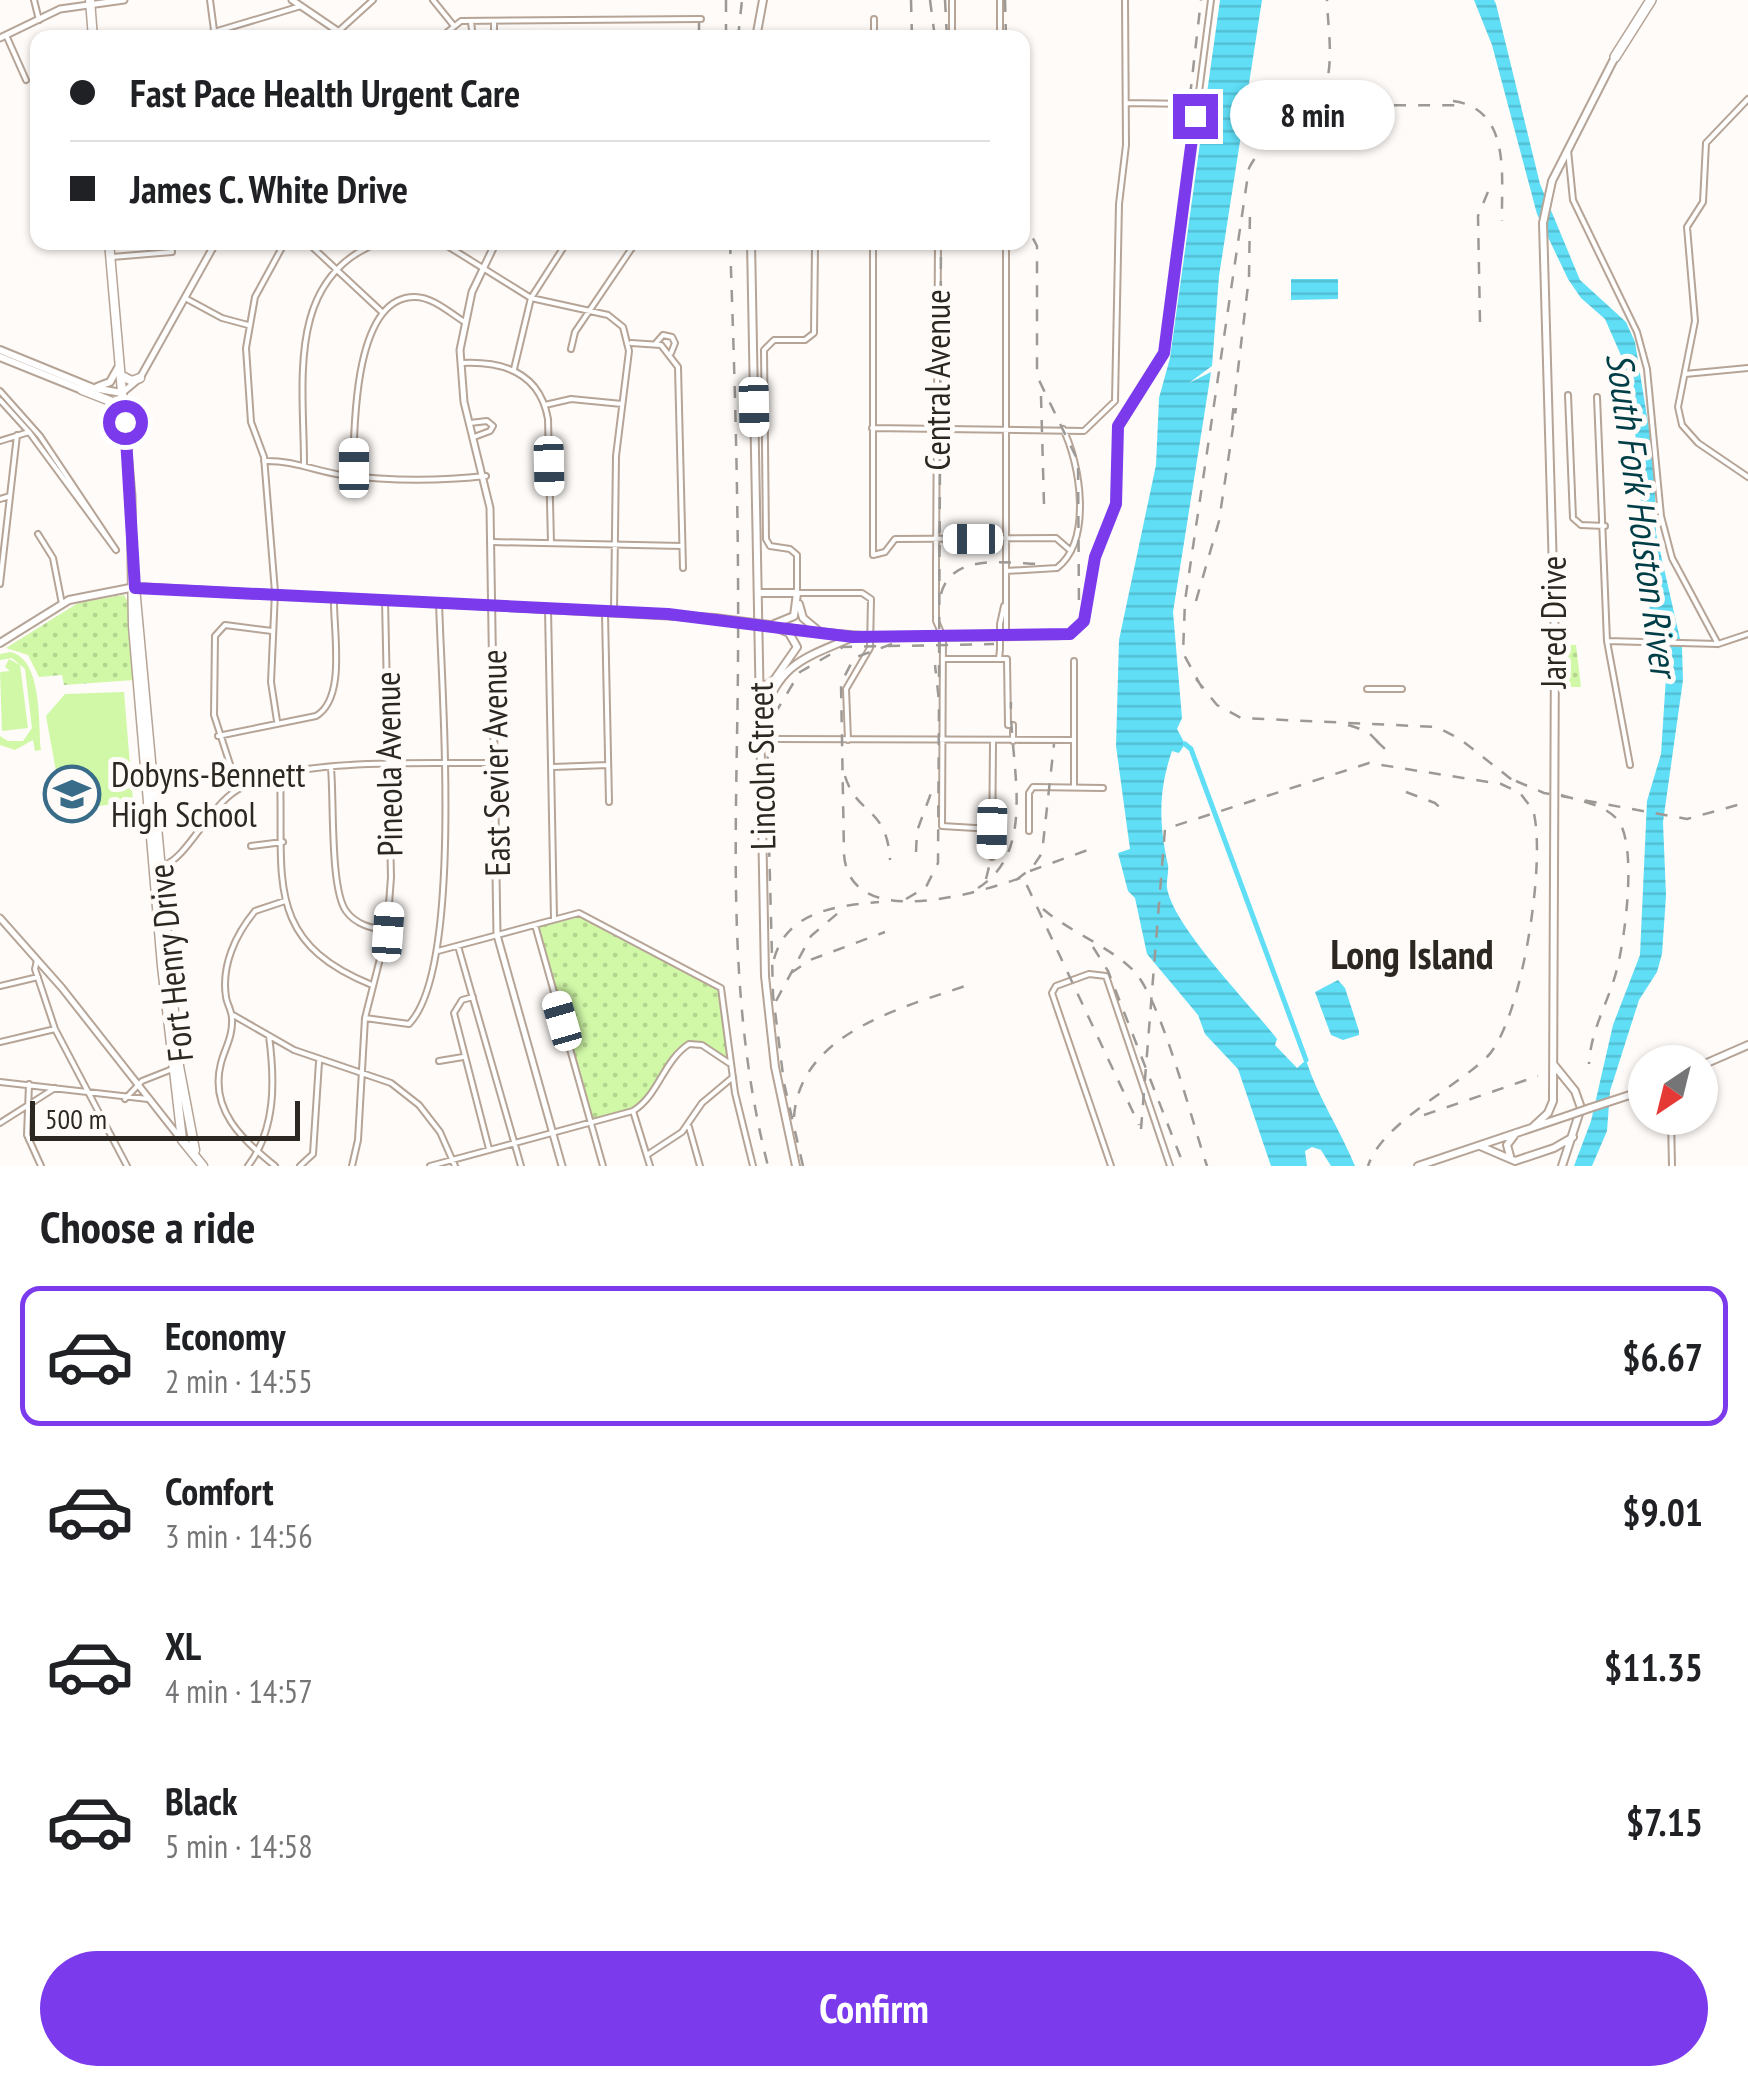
<!DOCTYPE html>
<meta charset="utf-8">
<style>
body{margin:0;font-family:"PT Sans Narrow",sans-serif;background:#f2f2f2;color:#202124;height:100vh;display:flex;flex-direction:column;font-size:38px;white-space:nowrap}
*{box-sizing:border-box;margin:0}
p{font-size:32px;color:#757577}
.icon{flex:none;width:55px;height:55px;fill:none;stroke:currentColor;stroke-width:2;stroke-linecap:round;stroke-linejoin:round}
.map{position:relative;height:1166px;overflow:hidden}
.drawer{display:flex;flex-direction:column;background:#fff;flex:1}
.drawer>*{flex:none}
.top-card{position:absolute;left:30px;top:30px;width:1000px;height:220px;border-radius:20px;box-shadow:0 2px 8px #0004;display:grid;align-content:center;height:220px;padding:0 40px;background:#fff}
.needle{width:65px;rotate:215deg}
.tools{position:absolute;left:1628px;top:1045px;display:grid;gap:20px}
.tools a{display:grid;place-items:center;width:90px;height:90px;border-radius:50%;background:#fff;box-shadow:0 2px 8px #0004;font-size:50px}
.scale{position:absolute;left:30px;bottom:25px;width:270px;box-sizing:border-box;padding-left:10px;border:5px solid #2d2721;border-top:0;font-size:28px;line-height:35px;white-space:nowrap;color:#2d2721;-webkit-text-stroke:8px #fefbf8;paint-order:stroke}
.end{position:absolute;width:45px;height:45px;margin:-22px;border:12px solid #7c3aed;background:#fff;box-shadow:0 0 0 5px #fff}
.from{border-radius:50%}
.bubble{position:absolute;height:70px;border-radius:35px;background:#fff;box-shadow:0 2px 8px #0004;font-size:32px;font-weight:700;line-height:70px;text-align:center}
.car{position:absolute;width:30px;height:60px;margin:-30px -15px;border-radius:12px;box-shadow:0 0 8px 2px #0007;background:linear-gradient(#fff 24%,#345 0 40%,#fff 0 76%,#345 0 86%,#fff 0)}
.top-card b{display:flex;align-items:center;gap:35px;height:95px;font-size:38px}
.top-card b+b{border-top:2px solid #e0e0e0}
.top-card i{width:25px;height:25px;background:#202124}
ul{padding:0;list-style:none}
li{display:flex;align-items:center;gap:30px;height:140px;margin:0 20px 15px;padding:0 20px;border:5px solid transparent;border-radius:20px}
li div{flex:1}
li b{display:block;font-size:38px}
li em{font-style:normal;font-weight:700}
li.selected{border-color:#7c3aed}
li>.icon{width:90px;height:90px;stroke-width:1.5}
h2{padding:0 40px;font-size:45px;line-height:120px}
.cta{display:flex;gap:20px;margin-top:auto;padding:20px 40px}
.cta a{flex:1;height:115px;border-radius:60px;background:#7c3aed;color:#fff;font-size:40px;font-weight:700;line-height:115px;text-align:center}
.map>svg:first-child{display:block}
.park{fill:url(#park-dots)}
.pitch{fill:#d0f8a7}
.water{fill:url(#water-rules)}
.lines{fill:none;stroke-linecap:round;stroke-linejoin:round}
.canal{stroke:#5fdef6;stroke-width:5}
.minor-casing{stroke:#b6a497;stroke-width:8}
.tertiary-casing{stroke:#b6a497;stroke-width:9}
.secondary-casing{stroke:#b6a497;stroke-width:10}
.primary-casing{stroke:#b6a497;stroke-width:11}
.trunk-casing{stroke:#b6a497;stroke-width:12}
.minor{stroke:#fff;stroke-width:4}
.tertiary{stroke:#fff;stroke-width:5}
.secondary{stroke:#fff;stroke-width:6}
.primary{stroke:#fff;stroke-width:8}
.trunk{stroke:#fff;stroke-width:9}
.rail{stroke:#9d9995;stroke-width:2.5;stroke-dasharray:12 12;stroke-linecap:butt}
.minor-bridge-casing{stroke:#b6a497;stroke-width:8;stroke-linecap:butt}
.secondary-bridge-casing{stroke:#b6a497;stroke-width:10;stroke-linecap:butt}
.minor-bridge{stroke:#fff;stroke-width:4}
.secondary-bridge{stroke:#fff;stroke-width:6}
.route{stroke:#7c3aed;stroke-width:12}
.labels{text-anchor:middle;dominant-baseline:central;stroke-width:10;stroke-linejoin:round;paint-order:stroke}
.street-label{font-size:35px;fill:#2d2721;stroke:#fefbf8}
.poi-label{font-size:35px;fill:#2d2721;stroke:#fefbf8;text-anchor:start}
.water-label{font-size:38px;font-style:italic;fill:#003e47;stroke:#fefbf8}
.quarter-label{font-size:40px;font-weight:bold;fill:#2d2721;stroke:#fefbf8}
</style>
<div class="map">
<svg width="1748" height="1166" viewBox="0 0 1748 1166">
<defs>
<pattern id="park-dots" width="8" height="8" patternUnits="userSpaceOnUse" patternTransform="scale(2.5)"><rect width="8" height="8" fill="#d0f8a7"/><path d="M2 2h.1M6 6h.1" fill="none" stroke="#b3d58f" stroke-width="1.8" stroke-linecap="round"/></pattern>
<pattern id="water-rules" width="6" height="5" patternUnits="userSpaceOnUse" patternTransform="scale(2.5)"><rect width="6" height="5" fill="#5fdef6"/><path d="M0 2.5h6" fill="none" stroke="#53bed3"/></pattern>
</defs>
<rect width="100%" height="100%" fill="#fefbf8"/>
<!-- park -->
<path class="park" d="M 124,595 L 128,602 L 134,680 L 64,685 L 62,675 L 39,677 L 28,655 L 6,648 L 78,603 Z
M 1562,645 L 1576,645 L 1581,687 L 1561,687 Z
M 580,917 L 720,987 L 728,1062 L 702,1045 L 689,1044 L 633,1111 L 593,1120 L 538,927 Z"/>
<!-- pitch -->
<path class="pitch" d="M 11,652 C 43,661 38,723 41,750 L 35,751 L 33,740 L 15,750 L 0,745 L 0,736 L 8,741 L 23,741 L 32,728 L 25,669 L 12,658 L 0,660 L 0,654 Z
M 9,659 L 20,665 L 28,728 L 2,731 L 0,672 L 10,671 L 5,667 Z
M 124,692 L 133,801 L 79,809 L 60,793 L 46,716 L 65,694 Z"/>
<!-- water -->
<path class="water" d="M 1220,0 L 1262,0 L 1219,276 L 1212,366 L 1189,383 L 1211,372 L 1173,612 L 1182,718 L 1177,729 L 1185,744 L 1179,753 L 1172,751 C 1158,791 1159,825 1168,865 C 1169,873 1166,881 1167,888 C 1174,928 1251,1005 1277,1039 L 1275,1045 L 1297,1068 L 1306,1060 C 1318,1098 1340,1129 1355,1166 L 1331,1166 L 1321,1150 L 1312,1147 L 1305,1151 L 1307,1166 L 1271,1166 L 1238,1069 L 1205,1034 L 1198,1015 L 1147,954 L 1135,898 L 1128,891 L 1118,853 L 1130,849 L 1116,746 L 1119,640 L 1156,465 L 1159,398 L 1170,358 Z
M 1474,0 L 1494,0 L 1496,4 L 1540,184 L 1580,280 L 1626,322 L 1635,342 L 1654,460 L 1656,533 L 1682,648 L 1683,680 L 1663,822 L 1666,896 L 1662,954 L 1657,972 L 1639,1000 L 1610,1091 L 1607,1131 L 1592,1166 L 1574,1166 L 1591,1121 L 1613,1025 L 1640,955 L 1647,801 L 1661,754 L 1666,677 L 1650,614 L 1636,440 L 1623,360 L 1605,319 L 1581,298 L 1568,279 L 1537,214 L 1492,45 Z
M 1291,279 L 1338,279 L 1338,299 L 1291,300 Z
M 1338,980 L 1345,988 L 1359,1031 L 1359,1035 L 1343,1040 L 1331,1035 L 1315,992 Z"/>
<g class="lines">
<!-- canal -->
<path class="canal" d="M 1185,744 L 1191,749 L 1306,1060"/>
<!-- minor casing -->
<g class="minor-casing">
<path id="minor" d="M 34,0 L 39,20
M 210,0 L 215,38
M 433,0 L 454,26
M 471,22 L 473,38
M 494,22 L 494,38
M 6,35 L 26,80
M 194,38 L 301,6
M 331,38 L 373,0
M 440,38 L 461,21 L 701,19
M 874,38 L 874,19
M 952,38 L 952,0
M 1000,38 L 1000,0
M 1748,99 L 1706,143 L 1703,202 L 1687,227 L 1695,321 L 1678,407 L 1682,425 L 1698,443 L 1748,477
M 1126,103 L 1192,104
M 1568,150 L 1573,200 L 1637,332 L 1647,369 L 1661,516 L 1672,558 L 1718,644
M 307,242 L 383,313
M 441,242 L 531,298 L 608,315 L 623,327 L 629,351 L 616,456 L 614,610
M 873,242 L 873,555 L 885,552 L 895,539 L 1056,538 L 1071,551
M 938,242 L 936,569 L 936,621 L 943,637 L 942,826 L 992,829
M 1006,242 L 1006,637
M 752,245 L 872,246
M 815,247 L 814,333 L 805,340 L 774,340 L 764,350 L 766,539 L 770,546 L 790,549 L 797,555 L 797,593 L 862,593 L 871,599 L 870,648 L 846,689 L 848,740
M 112,257 L 172,252 L 171,242
M 185,298 L 222,318 L 248,325
M 631,343 L 661,345 L 678,367 L 683,568
M 656,343 L 663,335 L 672,337 L 675,343 L 671,353
M 571,349 L 575,332 L 636,242
M 462,363 C 504,361 540,373 548,419 L 551,543
M 514,369 L 531,298 L 567,242
M 1685,374 L 1748,368
M 0,391 L 40,436 L 116,550 L 29,432 L 0,400
M 1568,395 L 1573,518 L 1581,525 L 1605,526
M 1597,397 L 1607,641 L 1630,765
M 545,405 L 571,399 L 622,404
M 470,423 L 487,421 L 493,426 L 490,431 L 474,437
M 872,428 L 1084,431 L 1115,401 L 1119,204 L 1126,145 L 1125,0
M 0,441 L 29,432
M 264,461 C 293,460 315,471 342,475 C 389,481 439,481 486,476
M 304,464 C 304,383 285,277 380,242
M 353,476 C 354,435 352,296 415,297 C 432,297 449,312 463,321
M 0,499 L 10,496
M 38,534 L 53,558 L 62,604
M 492,542 L 682,546
M 1006,571 L 1057,568 C 1093,540 1080,463 1063,429
M 0,584 L 17,435
M 548,609 L 554,919
M 605,614 L 609,802
M 1000,624 L 1004,606
M 780,626 C 874,641 968,638 1063,636 L 1081,626 L 1095,557 L 1117,496 L 1119,426 L 1165,353 L 1211,0
M 1607,641 L 1718,644 L 1748,634
M 1000,649 L 999,659 L 1007,659 L 1008,725 L 1013,725 L 1013,741
M 944,659 L 999,659
M 1074,661 L 1074,787
M 1367,689 L 1402,689
M 277,721 L 271,682 L 275,592 L 264,457 L 251,422 L 246,348 L 255,297 L 285,242
M 218,736 L 316,716 C 347,698 333,630 334,598
M 775,739 L 1074,740
M 553,767 L 608,765
M 331,768 C 334,800 330,889 346,911 C 356,925 372,928 387,931
M 280,775 C 284,876 262,941 372,985
M 238,789 L 214,715 L 215,636 L 225,625 L 272,631
M 1029,831 L 1029,793 L 1033,787 L 1103,788
M 251,846 L 283,842
M 992,857 L 993,742
M 164,865 C 186,859 208,808 237,790 C 293,756 430,764 496,763
M 535,925 L 603,1166
M 458,946 L 521,1166
M 438,951 L 579,913 L 721,988 L 735,1093 L 753,1166
M 37,960 L 35,969 L 55,1029 L 127,1166
M 0,986 L 38,977
M 473,997 L 462,1000 L 454,1013 L 489,1149
M 233,1015 L 294,1050 L 391,1083 L 419,1105 L 440,1132 L 455,1166
M 365,1018 L 409,1024 C 464,968 441,685 439,601
M 0,1042 L 55,1029
M 439,1061 L 463,1057
M 0,1082 L 148,1099
M 29,1084 L 27,1135 L 41,1166
M 125,1099 L 142,1081 L 175,1068
M 633,1111 L 650,1166
M 1671,1118 L 1672,1166
M 0,1123 L 55,1088
M 689,1127 L 700,1166
M 647,1155 L 682,1132 L 702,1103 L 733,1077
M 248,1166 C 276,1129 275,1081 269,1036
M 275,1166 C 242,1140 209,1109 221,1063 C 225,1048 233,1036 232,1019 C 232,1011 227,1004 226,997 C 221,965 236,934 255,911 L 285,901
M 300,1166 L 313,1154 L 319,1062
M 352,1166 L 358,1140 L 365,1018 L 387,931 L 391,877 L 385,600
M 430,1166 L 633,1111 C 659,1095 663,1061 689,1044 L 702,1045 L 729,1063
M 1111,1166 L 1052,993 L 1056,986 L 1089,974 L 1106,976 L 1170,1166"/>
</g>
<!-- tertiary casing -->
<g class="tertiary-casing">
<path id="tertiary" d="M 292,0 L 348,38
M 0,38 L 60,9 L 124,0
M 496,242 L 472,292 L 460,350 L 464,402 L 490,508 L 497,935 L 562,1166
M 669,242 L 751,245
M 122,393 L 140,378 L 216,242
M 0,918 L 62,988 L 180,1138"/>
</g>
<!-- secondary casing -->
<g class="secondary-casing">
<path id="secondary" d="M 756,38 L 763,0
M 751,242 L 765,976 L 775,1067 L 796,1166
M 0,350 L 93,388 L 122,393
M 0,357 L 82,390
M 97,387 L 110,382 L 119,366
M 758,593 L 797,593 L 794,616 L 772,625
M 799,604 L 803,618 L 821,633
M 0,643 L 69,600 L 135,587 L 715,618
M 759,690 L 774,680 L 797,647 L 789,633 L 770,625
M 762,717 C 780,662 805,658 853,637
M 1554,1065 L 1575,1091 L 1581,1108 L 1562,1166
M 1700,1066 L 1748,1045
M 1590,1108 L 1645,1090
M 1533,1127 L 1548,1113 L 1553,1101 L 1555,641 L 1543,223 L 1552,181 L 1615,57
M 1480,1146 L 1515,1161
M 1510,1156 L 1507,1145 L 1516,1133
M 1515,1161 L 1554,1148 L 1573,1137
M 1418,1166 L 1567,1116"/>
</g>
<!-- primary casing -->
<g class="primary-casing">
<path id="primary" d="M 90,0 L 93,38
M 109,242 L 131,496 L 133,626 L 162,966 L 182,1140 L 203,1166
M 122,376 L 132,381 L 140,378
M 82,390 L 110,401 L 124,413
M 135,587 L 179,1066 L 195,1150"/>
</g>
<!-- trunk casing -->
<g class="trunk-casing">
<path id="trunk" d="M 1615,57 L 1651,0"/>
</g>
<!-- minor -->
<use href="#minor" class="minor"/>
<!-- tertiary -->
<use href="#tertiary" class="tertiary"/>
<!-- secondary -->
<use href="#secondary" class="secondary"/>
<!-- primary -->
<use href="#primary" class="primary"/>
<!-- trunk -->
<use href="#trunk" class="trunk"/>
<!-- rail -->
<path class="rail" d="M 726,0 L 726,38
M 911,0 L 912,38
M 930,0 L 935,38
M 945,0 L 947,38
M 1005,0 L 1006,38
M 699,23 L 699,38
M 738,38 L 742,0
M 1190,96 L 1201,0
M 1453,101 C 1512,109 1501,177 1502,221
M 1306,114 C 1340,89 1328,37 1327,0
M 1022,217 L 1037,246 L 1037,376 L 1078,461 L 1079,610
M 730,242 C 735,381 739,521 738,660 C 737,830 725,999 768,1166
M 1480,322 L 1478,216 L 1492,182
M 1041,396 L 1044,504
M 1232,420 L 1249,277 L 1250,211
M 941,594 C 952,551 1010,564 1044,564
M 1196,601 L 1219,521 L 1236,408
M 892,644 L 854,658 L 841,683 L 844,854 C 849,933 978,893 1023,877 L 1139,1125
M 939,677 L 941,242
M 1196,679 L 1217,705 L 1241,718 L 1437,727 L 1460,739 L 1516,783
M 1202,688 L 1183,653 L 1185,601 L 1249,168 C 1289,93 1390,107 1462,105
M 1348,725 C 1356,727 1363,730 1370,734 L 1386,750 L 1368,733
M 845,776 C 857,816 887,806 890,860
M 1516,781 L 1544,793 L 1687,819 L 1748,802
M 1406,792 L 1435,803 L 1445,812
M 1561,795 C 1580,801 1603,804 1617,819 C 1638,843 1625,938 1617,969 C 1608,1004 1591,1028 1589,1064
M 916,852 L 917,831 L 934,785
M 1030,871 L 1096,847
M 986,879 L 999,826
M 1016,880 L 1032,868 L 1042,853 L 1054,744
M 978,888 C 1039,850 1009,762 1011,702
M 906,899 L 926,887 L 938,863 L 939,701 L 935,665
M 1043,909 C 1070,932 1107,945 1133,970 C 1161,998 1192,1122 1207,1166
M 1093,947 L 1108,971 L 1184,1166
M 774,959 C 787,911 836,906 879,902
M 791,973 L 810,960 L 885,932
M 776,1001 L 811,936 L 838,913
M 1424,1115 L 1538,1076
M 794,1117 C 800,1031 906,1007 971,984
M 1141,1129 L 1165,829 L 1369,763 L 1501,784 L 1520,793 L 1533,810 C 1547,858 1522,1022 1487,1057 C 1454,1089 1382,1123 1368,1166
M 803,1166 L 784,1083 L 773,995 L 767,766 L 771,720 L 800,672 L 843,647 L 994,644"/>
<!-- minor-bridge casing -->
<g class="minor-bridge-casing">
<path id="minor-bridge" d="M 1000,649 L 1000,624"/>
</g>
<!-- secondary-bridge casing -->
<g class="secondary-bridge-casing">
<path id="secondary-bridge" d="M 715,618 L 770,625
M 1567,1116 L 1590,1108"/>
</g>
<!-- minor-bridge -->
<use href="#minor-bridge" class="minor-bridge"/>
<!-- secondary-bridge -->
<use href="#secondary-bridge" class="secondary-bridge"/>
</g>
<g class="lines">
<!-- route -->
<path class="route" d="M 125,422 L 135,588 L 668,614 L 853,637 L 1070,634 L 1084,621 L 1095,557 L 1116,504 L 1118,426 L 1164,353 L 1195,116"/>
</g>
<!-- icons -->
<defs>
<g id="school-ring" transform="scale(2.875)"><circle r="9.5" fill="#fefbf8" stroke="#386c89" stroke-width="1.5"/><path d="M0-5L7-2L0 1L-7-2ZM-4 1L0 2.5L4 1V4Q0 6-4 4Z" fill="#386c89"/></g>
</defs>
<g fill-rule="evenodd">
<use href="#school-ring" x="72" y="794"/>
</g>
<g class="labels">
<!-- street labels -->
<g class="street-label">
<text transform="translate(937 380) rotate(-90)">Central Avenue</text>
<text transform="translate(1553 622) rotate(-90)">Jared Drive</text>
<text transform="translate(495 763) rotate(-91)">East Sevier Avenue</text>
<text transform="translate(388 764) rotate(-91)">Pineola Avenue</text>
<text transform="translate(761 766) rotate(-91)">Lincoln Street</text>
<text transform="translate(170 963) rotate(-96)">Fort Henry Drive</text>
</g>
<!-- poi labels -->
<g class="poi-label">
<text x="111" y="774">Dobyns-Bennett<tspan x="111" dy="40">High School</tspan></text>
</g>
<!-- water labels -->
<g class="water-label">
<text transform="translate(1643 514) rotate(82)">South Fork Holston River</text>
</g>
<!-- quarter labels -->
<g class="quarter-label">
<text x="1412" y="954">Long Island</text>
</g>
</g>
</svg>
<div class="tools">
<a><svg class="needle" viewBox="-14 -14 28 28"><path d="M0-13l5 13h-10z" fill="#e53935"/><path d="M0 13l5-13h-10z" fill="#757577"/></svg></a>
</div>
<div class="scale">500 m</div>
<i class="end from" style="left:125px;top:422px"></i>
<i class="end" style="left:1195px;top:116px"></i>
<div class="bubble" style="left:1230px;top:80px;width:165px">8 min</div>
<i class="car" style="left:754px;top:407px;rotate:179deg"></i>
<i class="car" style="left:549px;top:466px;rotate:179deg"></i>
<i class="car" style="left:354px;top:468px;rotate:0deg"></i>
<i class="car" style="left:973px;top:539px;rotate:270deg"></i>
<i class="car" style="left:992px;top:829px;rotate:181deg"></i>
<i class="car" style="left:388px;top:932px;rotate:4deg"></i>
<i class="car" style="left:562px;top:1021px;rotate:344deg"></i>
<div class="top-card">
<b><i class="from"></i>Fast Pace Health Urgent Care</b>
<b><i></i>James C. White Drive</b>
</div>
</div>
<section class="drawer">
<h2>Choose a ride</h2>
<ul>
<li class="selected"><svg class="icon" aria-label="car" viewBox="0 0 24 24"><path d="M5 17H2v-5l4-1 3-4h7l3 4 3 1v5h-3M9 17h6M6 11h13"/><circle cx="7" cy="17" r="2"/><circle cx="17" cy="17" r="2"/></svg><div><b>Economy</b><p>2 min · 14:55</p></div><em>$6.67</em></li>
<li><svg class="icon" aria-label="car" viewBox="0 0 24 24"><path d="M5 17H2v-5l4-1 3-4h7l3 4 3 1v5h-3M9 17h6M6 11h13"/><circle cx="7" cy="17" r="2"/><circle cx="17" cy="17" r="2"/></svg><div><b>Comfort</b><p>3 min · 14:56</p></div><em>$9.01</em></li>
<li><svg class="icon" aria-label="car" viewBox="0 0 24 24"><path d="M5 17H2v-5l4-1 3-4h7l3 4 3 1v5h-3M9 17h6M6 11h13"/><circle cx="7" cy="17" r="2"/><circle cx="17" cy="17" r="2"/></svg><div><b>XL</b><p>4 min · 14:57</p></div><em>$11.35</em></li>
<li><svg class="icon" aria-label="car" viewBox="0 0 24 24"><path d="M5 17H2v-5l4-1 3-4h7l3 4 3 1v5h-3M9 17h6M6 11h13"/><circle cx="7" cy="17" r="2"/><circle cx="17" cy="17" r="2"/></svg><div><b>Black</b><p>5 min · 14:58</p></div><em>$7.15</em></li>
</ul>
<div class="cta"><a>Confirm</a></div>
</section>
